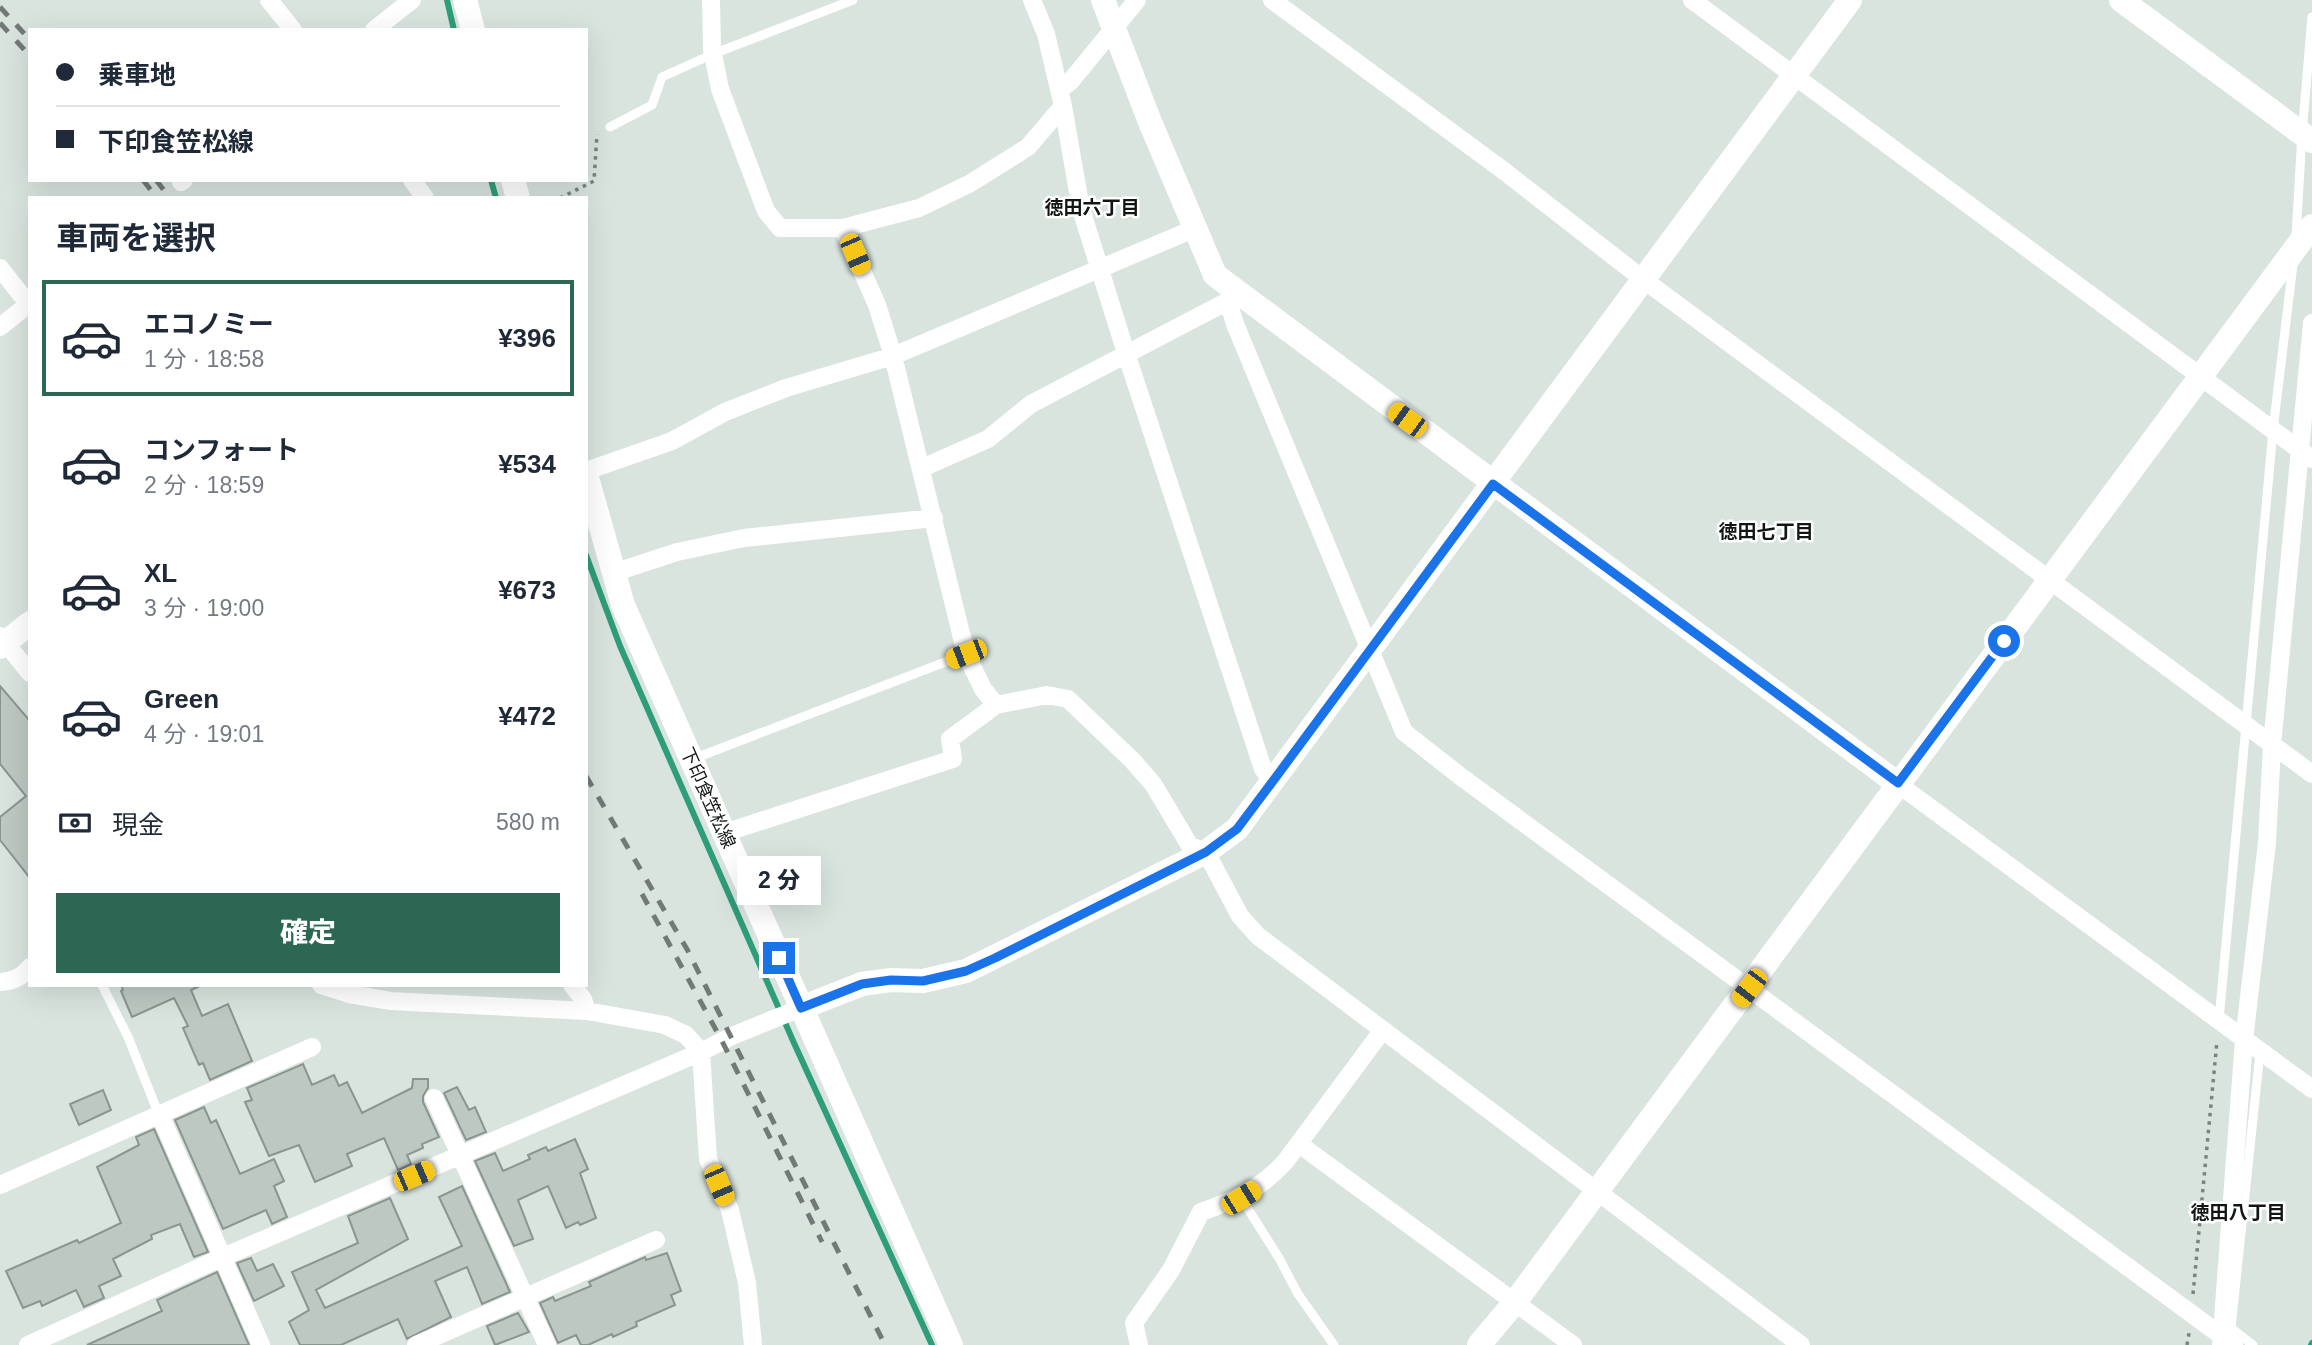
<!DOCTYPE html>
<html lang="ja">
<meta charset="utf-8">
<style>
body{margin:0;font-family:Arial,"Noto Sans JP",sans-serif;background:#f2f2f3;color:#1f2937;height:100vh;display:flex;flex-direction:column;font-size:26px;white-space:nowrap}
*{box-sizing:border-box;margin:0}
p{font-size:23px;color:#747a83}
.icon{flex:none;width:38px;height:38px;fill:none;stroke:currentColor;stroke-width:2;stroke-linecap:round;stroke-linejoin:round}
.map{position:relative;flex:1;overflow:hidden}
.panel{position:absolute;left:28px;top:196px;width:560px;height:791px;display:flex;flex-direction:column;background:#fff;border-radius:0px;box-shadow:0 7px 28px #0002}
.panel>*{flex:none}
.guide{position:absolute;left:28px;top:28px;width:560px;height:154px;border-radius:0px;box-shadow:0 7px 28px #0002;display:grid;align-content:center;height:154px;padding:0 28px;background:#fff}
.end{position:absolute;width:32px;height:32px;margin:-16px;border:9px solid #1a73e8;background:#fff;box-shadow:0 0 0 4px #fff}
.from{border-radius:50%}
.bubble{position:absolute;height:49px;border-radius:0px;background:#fff;box-shadow:0 7px 28px #0002;font-size:23px;font-weight:800;line-height:49px;text-align:center}
.car{position:absolute;width:21px;height:42px;margin:-21px -10px;border-radius:9px;box-shadow:0 0 5px 2px #0007;background:linear-gradient(#f5c518 24%,#345 0 40%,#f5c518 0 76%,#345 0 86%,#f5c518 0)}
.guide b{display:flex;align-items:center;gap:24px;height:66px;font-size:26px}
.guide b+b{border-top:2px solid #e0e1e3}
.guide i{width:18px;height:18px;background:#1f2937}
ul{padding:0;list-style:none}
li{display:flex;align-items:center;gap:21px;height:116px;margin:0 14px 10px;padding:0 14px;border:4px solid transparent;border-radius:0px}
li div{flex:1}
li b{display:block;font-size:26px}
li em{font-style:normal;font-weight:800}
li.active{border-color:#2b6752}
li>.icon{width:63px;height:63px;stroke-width:1.5}
h2{padding:0 28px;font-size:32px;line-height:84px}
.pay{display:flex;align-items:center;gap:18px;height:77px;padding:0 28px;font-size:26px}
.pay p{margin-inline-start:auto}
.action{display:flex;gap:14px;margin-top:auto;padding:14px 28px}
.action a{flex:1;height:80px;border-radius:0px;background:#2b6752;color:#fff;font-size:28px;font-weight:800;line-height:80px;text-align:center}
.map>svg:first-child{display:block}
.lines{fill:none;stroke-linecap:round;stroke-linejoin:round}
.stream{stroke:#2e9d79;stroke-width:6}
.building{fill:#bdc8c3;stroke:#8a9590;stroke-width:2}
.path{stroke:#7b8380;stroke-width:3.5;stroke-dasharray:3.5 5;stroke-linecap:butt}
.lane{stroke:#fff;stroke-width:9}
.street{stroke:#fff;stroke-width:18}
.secondary{stroke:#fff;stroke-width:24}
.rail{stroke:#727976;stroke-width:5;stroke-dasharray:12 12;stroke-linecap:butt}
.route{stroke:#1a73e8;stroke-width:9}
.labels{text-anchor:middle;dominant-baseline:central;stroke-width:5;stroke-linejoin:round;paint-order:stroke}
.street-label{font-size:18px;fill:#111514;stroke:#fff}
.neighbourhood-label{font-size:19px;font-weight:bold;fill:#111514;stroke:#fff}
</style>
<div class="map">
<svg width="2312" height="1345" viewBox="0 0 2312 1345">
<rect width="100%" height="100%" fill="#d9e4df"/>
<g class="lines">
<!-- stream -->
<path class="stream" d="M 447,0 L 454,30
M 491,180 L 496,198
M 586,555 L 620,646 L 794,1043 L 932,1345
M 2311,1345 L 2312,1343"/>
</g>
<!-- building -->
<path class="building" d="M 0,686 L 30,721 L 30,878 L 0,840 L 0,817 L 26,796 L 0,764 Z
M 121,985 L 202,985 L 191,990 L 202,1016 L 228,1004 L 252,1061 L 210,1080 L 203,1063 L 199,1065 L 183,1028 L 188,1026 L 174,998 L 132,1017 L 121,991 L 123,990 Z
M 303,1064 L 312,1085 L 334,1075 L 339,1086 L 347,1082 L 362,1113 L 412,1088 L 413,1079 L 428,1079 L 428,1088 L 423,1096 L 423,1102 L 439,1137 L 422,1144 L 423,1148 L 407,1155 L 411,1164 L 398,1170 L 384,1138 L 347,1154 L 352,1166 L 315,1182 L 299,1145 L 269,1156 L 245,1102 L 252,1100 L 247,1088 Z
M 457,1087 L 469,1110 L 475,1107 L 486,1132 L 466,1140 L 444,1093 Z
M 103,1090 L 111,1110 L 79,1125 L 70,1104 Z
M 204,1107 L 211,1123 L 216,1120 L 240,1174 L 274,1159 L 284,1181 L 274,1186 L 287,1217 L 272,1224 L 266,1210 L 223,1229 L 175,1120 Z
M 154,1129 L 208,1252 L 194,1257 L 180,1224 L 151,1235 L 152,1239 L 113,1259 L 121,1276 L 99,1286 L 104,1298 L 84,1307 L 76,1290 L 42,1306 L 40,1301 L 23,1308 L 6,1271 L 77,1240 L 79,1243 L 121,1223 L 97,1167 L 139,1145 L 136,1137 Z
M 575,1139 L 588,1169 L 580,1173 L 596,1218 L 580,1225 L 578,1222 L 566,1228 L 548,1186 L 518,1200 L 533,1239 L 514,1246 L 475,1161 L 495,1153 L 503,1171 L 530,1159 L 528,1155 L 546,1147 L 548,1151 Z
M 462,1186 L 510,1292 L 482,1304 L 467,1267 L 435,1281 L 451,1317 L 407,1339 L 398,1319 L 341,1345 L 300,1345 L 289,1322 L 309,1310 L 292,1272 L 358,1243 L 348,1216 L 390,1198 L 408,1239 L 316,1290 L 325,1308 L 462,1246 L 439,1197 Z
M 667,1253 L 681,1291 L 671,1295 L 675,1305 L 636,1322 L 637,1326 L 613,1337 L 612,1334 L 588,1345 L 581,1345 L 576,1335 L 558,1343 L 540,1303 L 553,1297 L 555,1301 L 591,1286 L 589,1282 L 645,1257 L 646,1260 Z
M 251,1258 L 257,1271 L 273,1264 L 284,1286 L 254,1301 L 237,1263 Z
M 217,1272 L 249,1345 L 87,1345 L 162,1311 L 157,1300 Z
M 518,1313 L 529,1332 L 495,1345 L 487,1326 Z"/>
<g class="lines">
<!-- path -->
<path class="path" d="M 560,198 L 594,181 L 597,134
M 2193,1294 L 2217,1041
M 2187,1345 L 2189,1333"/>
<!-- lane -->
<path class="lane" d="M 610,127 L 652,105 L 662,77 L 713,54 L 853,0
M 2296,236 L 2302,134 L 2312,17
M 693,759 L 966,654
M 102,985 L 128,1037 L 159,1115
M 2219,1020 L 2273,430 L 2293,264
M 1241,1198 L 1279,1258 L 1298,1294 L 1334,1345
M 2253,1345 L 2231,1328 L 2260,1052"/>
<!-- street -->
<path class="street" d="M 269,0 L 293,30
M 711,0 L 712,49 L 720,89 L 766,211 L 780,228 L 843,228 L 919,208 L 969,184 L 1028,147 L 1063,106
M 1032,0 L 1046,34 L 1063,106 L 1081,209 L 1126,353 L 1263,769 L 1273,781
M 1272,0 L 1504,171 L 1644,280 L 2312,774
M 1692,0 L 2312,459
M 374,30 L 412,0
M 1059,90 L 1070,82 L 1137,0
M 412,180 L 425,198
M 181,182 L 184,180
M 843,228 L 877,305 L 893,356 L 966,654 L 983,689 L 996,705 L 1047,695 L 1068,699 L 1132,760 L 1153,784 L 1190,846 L 1206,852 L 1240,916 L 1258,936 L 1801,1345
M 0,268 L 30,306
M 1228,301 L 1235,324 L 1404,732 L 1460,776 L 2234,1345
M 0,327 L 30,303
M 922,468 L 988,439 L 1031,404 L 1228,301 L 1234,291
M 586,471 L 672,441 L 725,412 L 786,388 L 893,356 L 1196,228
M 613,573 L 677,552 L 744,538 L 934,518
M 0,636 L 30,673
M 1898,784 L 2312,1089
M 724,833 L 953,759 L 950,739 L 996,705
M 0,982 C 13,982 22,977 30,967
M 321,985 L 349,994 L 391,1001 L 587,1011
M 572,985 L 583,999 L 587,1011 L 665,1025 L 686,1035 L 701,1052 L 708,1159 L 730,1210 L 747,1283 L 753,1345
M 434,1098 L 547,1345
M 160,1115 L 261,1345
M 1299,1144 L 1573,1345
M 0,1185 L 312,1047
M 28,1345 L 223,1257 L 701,1052 L 732,1036 L 801,1008
M 416,1345 L 656,1240
M 1139,1345 L 1134,1323 L 1171,1270 L 1201,1212 C 1237,1199 1259,1190 1285,1162 L 1382,1031
M 2221,1345 L 2244,1040 L 2267,843 L 2272,745 L 2312,323"/>
<!-- secondary -->
<path class="secondary" d="M 465,0 L 473,30
M 1103,0 L 1150,122 L 1215,275 L 1898,784
M 2121,0 L 2312,141
M 513,180 L 518,198
M 586,474 L 623,605 L 951,1345
M 0,647 L 30,623
M 801,1008 L 862,984 L 891,980 L 923,981 L 966,971 L 1206,852 L 1237,829 L 1850,0
M 1479,1345 L 1515,1302 L 2312,226"/>
<!-- rail -->
<path class="rail" d="M 0,7 L 30,40
M 0,23 L 30,56
M 143,180 L 157,198
M 156,180 L 170,198
M 586,776 L 688,951 L 885,1345
M 642,894 L 722,1041 L 822,1242"/>
</g>
<g class="lines">
<!-- route -->
<path class="route" d="M 779,958 L 801,1008 L 862,984 L 891,980 L 923,981 L 966,971 L 995,958 L 1206,852 L 1237,829 L 1273,781 L 1493,484 L 1898,783 L 2004,641"/>
</g>
<g class="labels">
<!-- street labels -->
<g class="street-label">
<text transform="translate(708 798) rotate(66)">下印食笠松線</text>
</g>
<!-- neighbourhood labels -->
<g class="neighbourhood-label">
<text x="1092" y="207">徳田六丁目</text>
<text x="1766" y="531">徳田七丁目</text>
<text x="2238" y="1212">徳田八丁目</text>
</g>
</g>
</svg>
<i class="end from" style="left:2004px;top:641px"></i>
<i class="end" style="left:779px;top:958px"></i>
<div class="bubble" style="left:737px;top:856px;width:84px">2 分</div>
<i class="car" style="left:855px;top:254px;rotate:157deg"></i>
<i class="car" style="left:1407px;top:420px;rotate:306deg"></i>
<i class="car" style="left:966px;top:654px;rotate:249deg"></i>
<i class="car" style="left:1749px;top:988px;rotate:217deg"></i>
<i class="car" style="left:414px;top:1176px;rotate:67deg"></i>
<i class="car" style="left:719px;top:1185px;rotate:157deg"></i>
<i class="car" style="left:1241px;top:1198px;rotate:58deg"></i>
<div class="guide">
<b><i class="from"></i>乗車地</b>
<b><i></i>下印食笠松線</b>
</div>
<section class="panel">
<h2>車両を選択</h2>
<ul>
<li class="active"><svg class="icon" aria-label="car" viewBox="0 0 24 24"><path d="M5 17H2v-5l4-1 3-4h7l3 4 3 1v5h-3M9 17h6M6 11h13"/><circle cx="7" cy="17" r="2"/><circle cx="17" cy="17" r="2"/></svg><div><b>エコノミー</b><p>1 分 · 18:58</p></div><em>¥396</em></li>
<li><svg class="icon" aria-label="car" viewBox="0 0 24 24"><path d="M5 17H2v-5l4-1 3-4h7l3 4 3 1v5h-3M9 17h6M6 11h13"/><circle cx="7" cy="17" r="2"/><circle cx="17" cy="17" r="2"/></svg><div><b>コンフォート</b><p>2 分 · 18:59</p></div><em>¥534</em></li>
<li><svg class="icon" aria-label="car" viewBox="0 0 24 24"><path d="M5 17H2v-5l4-1 3-4h7l3 4 3 1v5h-3M9 17h6M6 11h13"/><circle cx="7" cy="17" r="2"/><circle cx="17" cy="17" r="2"/></svg><div><b>XL</b><p>3 分 · 19:00</p></div><em>¥673</em></li>
<li><svg class="icon" aria-label="car" viewBox="0 0 24 24"><path d="M5 17H2v-5l4-1 3-4h7l3 4 3 1v5h-3M9 17h6M6 11h13"/><circle cx="7" cy="17" r="2"/><circle cx="17" cy="17" r="2"/></svg><div><b>Green</b><p>4 分 · 19:01</p></div><em>¥472</em></li>
</ul>
<div class="pay"><svg class="icon" aria-label="cash" viewBox="0 0 24 24"><path d="M3 7h18v10H3z"/><circle cx="12" cy="12" r="2"/></svg>現金<p>580 m</p></div>
<div class="action"><a>確定</a></div>
</section>
</div>
